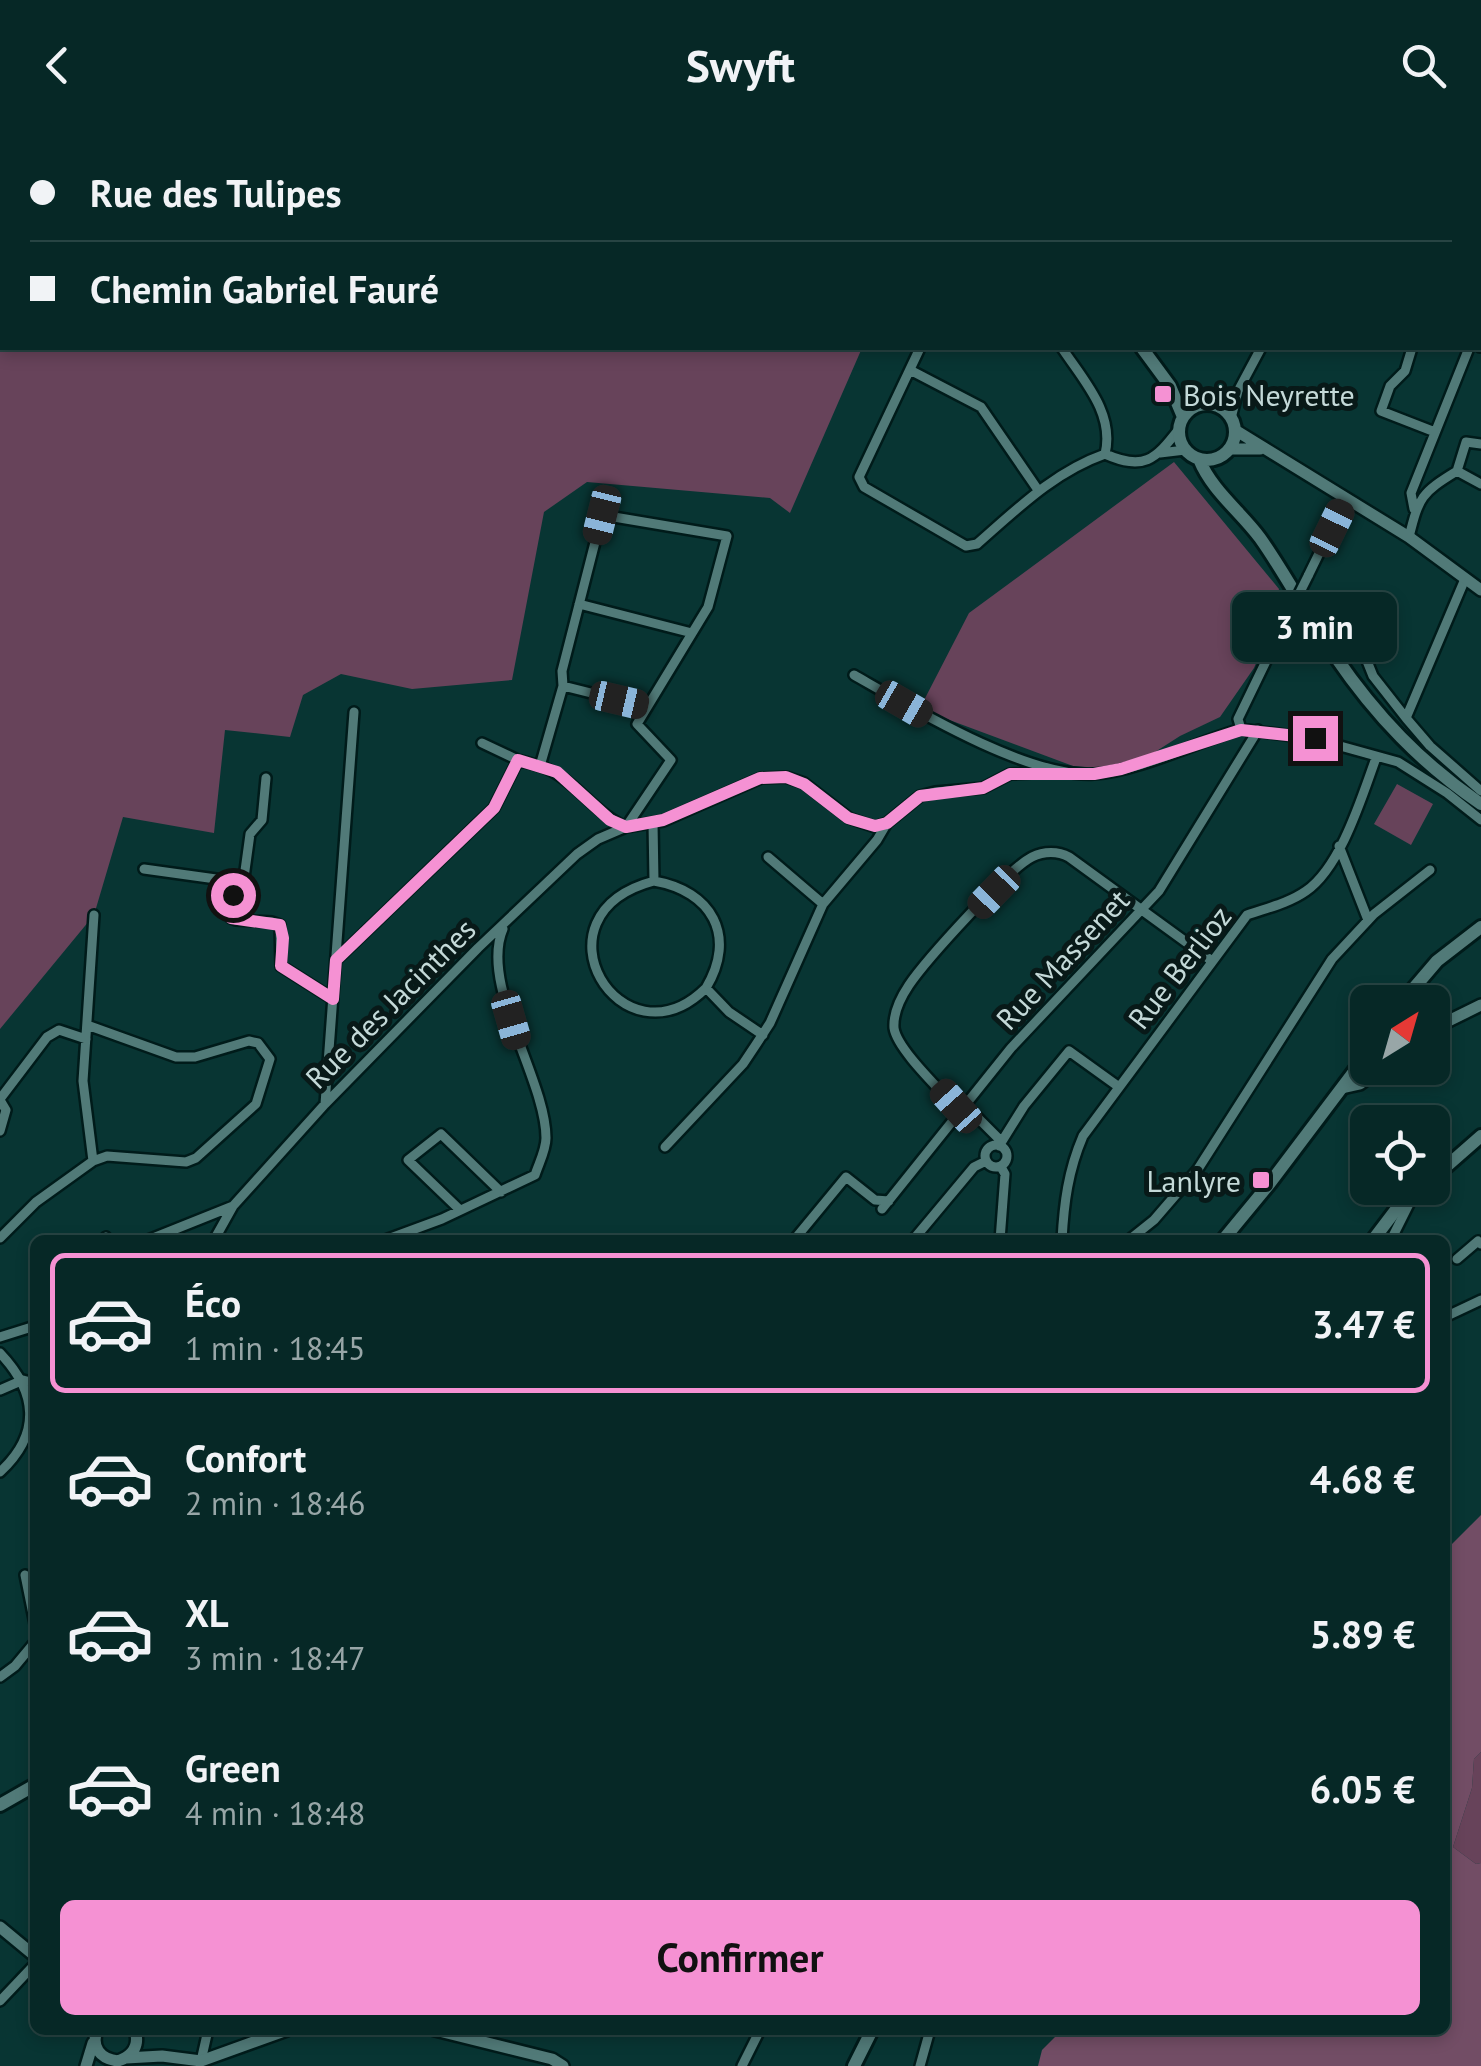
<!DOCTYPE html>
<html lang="fr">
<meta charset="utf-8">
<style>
body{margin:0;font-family:"PT Sans",sans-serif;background:#143432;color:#f1f3f6;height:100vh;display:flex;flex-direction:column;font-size:38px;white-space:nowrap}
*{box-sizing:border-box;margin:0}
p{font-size:32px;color:#98a6a7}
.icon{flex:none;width:55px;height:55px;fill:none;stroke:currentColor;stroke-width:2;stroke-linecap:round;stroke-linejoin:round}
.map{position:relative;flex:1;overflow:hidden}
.panel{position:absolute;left:30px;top:1105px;width:1420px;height:800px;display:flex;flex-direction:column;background:#062826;border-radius:15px;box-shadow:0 5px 15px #0003,0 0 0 2px #274443}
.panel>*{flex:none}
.banner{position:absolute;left:0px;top:0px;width:1482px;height:220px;box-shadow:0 5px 15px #0003,0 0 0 2px #274443;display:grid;align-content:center;height:220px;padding:0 30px;background:#062826}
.needle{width:65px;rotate:37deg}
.buttons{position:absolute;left:1350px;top:855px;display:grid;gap:20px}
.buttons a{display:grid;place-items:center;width:100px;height:100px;border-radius:15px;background:#062826;box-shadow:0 5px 15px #0003,0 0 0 2px #274443;font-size:50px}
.end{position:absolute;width:45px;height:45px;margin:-22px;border:12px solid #f591d3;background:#111;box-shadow:0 0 0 5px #111}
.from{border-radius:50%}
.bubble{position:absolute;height:70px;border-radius:15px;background:#062826;box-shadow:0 5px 15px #0003,0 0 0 2px #274443;font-size:32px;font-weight:600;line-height:70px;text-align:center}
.car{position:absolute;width:30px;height:60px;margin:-30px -15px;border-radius:12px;box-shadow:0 0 8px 2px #0007;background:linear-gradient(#222 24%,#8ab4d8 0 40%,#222 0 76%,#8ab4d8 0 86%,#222 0)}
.banner b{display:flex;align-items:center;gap:35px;height:95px;font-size:38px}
.banner b+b{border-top:2px solid #274443}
.banner i{width:25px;height:25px;background:#f1f3f6}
ul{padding:18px 0 0;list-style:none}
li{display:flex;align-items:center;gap:30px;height:140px;margin:0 20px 15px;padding:0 10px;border:5px solid transparent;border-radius:15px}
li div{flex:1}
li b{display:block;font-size:38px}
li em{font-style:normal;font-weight:600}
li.current{border-color:#f591d3}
li>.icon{width:90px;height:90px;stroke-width:1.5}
.cta{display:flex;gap:20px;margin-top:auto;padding:20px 30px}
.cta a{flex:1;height:115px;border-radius:15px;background:#f591d3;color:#111;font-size:40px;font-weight:600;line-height:115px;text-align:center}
header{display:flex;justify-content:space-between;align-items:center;height:130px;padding:0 30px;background:#062826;font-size:45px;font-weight:600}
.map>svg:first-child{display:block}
.green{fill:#67435a}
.forest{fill:#724d65}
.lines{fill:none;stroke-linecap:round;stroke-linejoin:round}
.minor-casing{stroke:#001b1a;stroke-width:14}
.tertiary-casing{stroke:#001b1a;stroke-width:16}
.secondary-casing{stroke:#001b1a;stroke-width:18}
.minor{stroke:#517a78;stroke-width:9}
.tertiary{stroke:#517a78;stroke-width:11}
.secondary{stroke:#517a78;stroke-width:12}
.minor-bridge-casing{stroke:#001b1a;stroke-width:14;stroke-linecap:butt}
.minor-bridge{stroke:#517a78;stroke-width:9}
.route{stroke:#f591d3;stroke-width:12}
.poi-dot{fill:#f591d3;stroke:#081918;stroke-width:4}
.labels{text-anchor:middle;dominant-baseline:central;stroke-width:10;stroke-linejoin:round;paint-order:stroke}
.poi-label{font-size:30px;fill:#c4d9d8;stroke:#081918;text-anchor:start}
.street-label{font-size:30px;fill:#c4d9d8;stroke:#081918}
</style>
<header><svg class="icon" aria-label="back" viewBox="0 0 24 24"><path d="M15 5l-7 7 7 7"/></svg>Swyft<svg class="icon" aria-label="search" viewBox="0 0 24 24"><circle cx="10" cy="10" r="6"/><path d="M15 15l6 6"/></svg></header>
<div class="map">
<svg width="1481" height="1936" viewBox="0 0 1481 1936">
<rect width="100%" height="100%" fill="#083533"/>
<!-- green -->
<path class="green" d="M 0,0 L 957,0 L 2,2 L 2,218 L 862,218 L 790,383 L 770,368 L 587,352 L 544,382 L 512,550 L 412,559 L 341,544 L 303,565 L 290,607 L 225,600 L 214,703 L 123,687 L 94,785 L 0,899 Z
M 1174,332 L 1279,459 L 1268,506 L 1254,538 L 1220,587 L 1180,606 L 1127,640 L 1073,636 L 944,588 L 920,587 L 920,578 L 969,483 Z
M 1397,654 L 1433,674 L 1411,715 L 1374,694 Z
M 1481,1622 L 1481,1733 L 1476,1734 L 1453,1717 L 1472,1658 L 1474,1629 Z"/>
<!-- forest -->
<path class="forest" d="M 1481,1385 L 1481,1622 L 1474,1629 L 1472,1658 L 1453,1717 L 1476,1734 L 1481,1733 L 1481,1936 L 1038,1936 L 1042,1920 L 1062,1900 L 1445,1900 L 1445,1421 Z"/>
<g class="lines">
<!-- minor casing -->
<g class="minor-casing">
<path id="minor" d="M 1014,0 L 1016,2
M 1077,0 L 1079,2
M 1215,0 L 1216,2
M 1376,2 L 1377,0
M 1480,191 L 1481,189
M 1480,217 L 1481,217
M 920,218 L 859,347 L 864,357 L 966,416 L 977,414 C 1017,379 1054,342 1105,324 C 1144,341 1155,330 1179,299
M 1062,218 C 1083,250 1115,283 1105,324
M 1412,218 L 1405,241 L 1390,256 L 1381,281 L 1435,302
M 910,240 L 981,277 L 1038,360
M 1215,275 L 1238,261
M 1231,288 L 1238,261 L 1261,218
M 1481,314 L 1466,312 L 1457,341 L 1481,354
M 1160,323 L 1185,320
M 1414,379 L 1411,363 L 1469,218
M 602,385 L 727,406 L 708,477 L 637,594 L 671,630 L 626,697 C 592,682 575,648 540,636 L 563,556 L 562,541 Z
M 1409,407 C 1419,367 1421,363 1457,341
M 1308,446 L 1346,368
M 1465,449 L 1406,588 L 1430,616 L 1481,661
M 579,474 L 692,503
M 1361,516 L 1373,546 L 1406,588
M 854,545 C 912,578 1028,648 1094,644 C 1137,642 1197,612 1241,599 L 1315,609 L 1398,632 L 1447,663 L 1481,690
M 563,556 L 647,577
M 1241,599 L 1238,589 L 1287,488
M 482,613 L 518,630 L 540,636
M 266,648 L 262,690 L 250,704 L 243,755 L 229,771 L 231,788 L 236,790 L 272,792 L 280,795 L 281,836 L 333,869
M 653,693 L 654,751 C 526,785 622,941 706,858
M 1339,716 L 1368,790
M 768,727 L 823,774
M 144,739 L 216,749 L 226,754 L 233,765
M 654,751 C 712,761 737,806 706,858 L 729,882 L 763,905
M 336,830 L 494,678 L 518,630
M 87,895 L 176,927 L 195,927 L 249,911 L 258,913 L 270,929 L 256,974 L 196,1028 L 186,1032 L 107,1026 L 93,1031
M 0,969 L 47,907 L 59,900 L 86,909
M 0,970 L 6,980 L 0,1001
M 325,974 L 354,582
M 965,975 L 1000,1010
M 960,982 C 944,963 897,920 894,898 C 893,883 901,867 909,855 C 926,830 1008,739 1032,727 C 1044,721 1058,721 1069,727 L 1212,831
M985 1026a11 11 0 1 1 22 0a11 11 0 1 1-22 0Z
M 999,1016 L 1024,976 L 1069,921 L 1119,957
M 665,1017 L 743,934 L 755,916 L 770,893 L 823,774 L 877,710 L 887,693
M 882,1079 L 1011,918 L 1159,761 L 1258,600
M 460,1080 L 408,1030 L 441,1004 L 501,1062
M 0,1108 L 36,1072 L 93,1031 L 83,951 L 94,785
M 104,1110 L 106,1107
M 148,1110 L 233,1076
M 214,1110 L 233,1076 L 325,974 L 478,818 L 577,724 L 598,709 L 626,697 L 663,691 L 761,648 L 786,647 L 804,653 L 849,688 L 875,697 L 887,693 L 920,666 L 935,662 L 983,658 L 1010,644 L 1053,642
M 385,1110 L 442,1089 L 535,1045 C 539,1033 546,1020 546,1008 C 546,950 479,854 503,799
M 794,1110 L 846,1047 L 875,1070 L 889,1071
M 913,1110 L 974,1037 L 986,1031
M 1000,1110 L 1005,1044 L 1001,1037
M 1062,1110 C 1064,1073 1068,1041 1083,1006 L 1247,785 C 1267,778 1289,773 1306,761 C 1341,737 1362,666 1376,628
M 1129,1110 L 1154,1090 L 1198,1039 L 1332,829 L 1374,784 L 1430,740
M 1391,1110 L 1412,1068
M 1457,1129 L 1478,1111 L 1481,1114
M 1445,1187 L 1481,1170
M 0,1207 L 35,1196
M 0,1223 C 37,1262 42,1303 0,1342
M 0,1260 L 23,1250 L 35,1253
M 25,1445 L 35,1494
M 0,1547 L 15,1536 L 35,1512
M 0,1871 L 35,1834
M 201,1931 L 208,1900
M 742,1936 L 760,1900
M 920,1936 L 930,1900"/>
</g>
<!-- tertiary casing -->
<g class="tertiary-casing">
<path id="tertiary" d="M 1235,300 L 1409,407 L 1481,460
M 1229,319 L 1260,319
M 1432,899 L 1481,875
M 1342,958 L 1360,954 L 1381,938
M 0,1797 L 35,1826
M 97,1900 C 91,1917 100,1929 118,1931 C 133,1926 140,1916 135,1900
M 435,1900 L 552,1929 L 563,1936
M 126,1928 L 162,1926 L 201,1931 L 287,1900
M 86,1936 L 93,1913"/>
</g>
<!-- secondary casing -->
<g class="secondary-casing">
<path id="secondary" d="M 1001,0 L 1003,2
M 1142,218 L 1170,256 L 1183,287
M1179 302a28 28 0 1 1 56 0a28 28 0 1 1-56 0Z
M 1199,329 C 1212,361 1240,381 1260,408 C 1287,446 1308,488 1335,526 C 1376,586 1421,633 1481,674
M 1402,872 L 1437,831 L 1481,797
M 1432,1049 L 1481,1006
M 1223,1110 L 1270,1053 L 1368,923
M 1373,1110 L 1395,1081 L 1423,1058
M 0,1675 L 35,1655
M 854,1936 L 872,1900"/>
</g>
<!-- minor -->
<use href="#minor" class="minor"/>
<!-- tertiary -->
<use href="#tertiary" class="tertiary"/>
<!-- secondary -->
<use href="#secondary" class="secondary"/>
<!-- minor-bridge casing -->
<g class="minor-bridge-casing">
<path id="minor-bridge" d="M 1287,488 L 1308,446"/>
</g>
<!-- minor-bridge -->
<use href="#minor-bridge" class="minor-bridge"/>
</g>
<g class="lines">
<!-- route -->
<path class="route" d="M 233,765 L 228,771 L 231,788 L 280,795 L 283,808 L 281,836 L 333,869 L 336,830 L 494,678 L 518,630 L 557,642 L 610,690 L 626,697 L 663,690 L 760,648 L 786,647 L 804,654 L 848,688 L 875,696 L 887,693 L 920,666 L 983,658 L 1010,644 L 1094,644 L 1121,639 L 1241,600 L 1315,608"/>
</g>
<!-- markers -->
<g class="poi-dot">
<rect x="1153" y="254" width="20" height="20" rx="5"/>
<rect x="1251" y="1040" width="20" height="20" rx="5"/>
</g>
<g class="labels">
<!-- poi labels -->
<g class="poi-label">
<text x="1183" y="264">Bois Neyrette</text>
<text x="1241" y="1050" text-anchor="end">Lanlyre</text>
</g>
<!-- street labels -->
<g class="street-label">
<text transform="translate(1062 829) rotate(-47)">Rue Massenet</text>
<text transform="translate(1179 837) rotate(-52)">Rue Berlioz</text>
<text transform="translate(390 873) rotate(-45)">Rue des Jacinthes</text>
</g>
</g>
</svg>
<div class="buttons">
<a><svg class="needle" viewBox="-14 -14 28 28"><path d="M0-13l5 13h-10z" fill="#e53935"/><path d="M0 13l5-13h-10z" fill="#98a6a7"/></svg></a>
<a><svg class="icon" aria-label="locate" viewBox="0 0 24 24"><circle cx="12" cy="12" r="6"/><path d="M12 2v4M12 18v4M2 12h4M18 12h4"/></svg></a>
</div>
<i class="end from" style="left:233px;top:765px"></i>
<i class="end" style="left:1315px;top:608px"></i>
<div class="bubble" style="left:1232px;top:462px;width:165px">3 min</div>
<i class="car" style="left:602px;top:385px;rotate:194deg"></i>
<i class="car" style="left:1332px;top:398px;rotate:26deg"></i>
<i class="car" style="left:619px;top:570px;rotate:103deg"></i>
<i class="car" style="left:904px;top:574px;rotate:120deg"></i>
<i class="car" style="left:994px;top:762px;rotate:224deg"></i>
<i class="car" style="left:511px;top:890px;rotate:164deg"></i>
<i class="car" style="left:956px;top:976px;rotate:318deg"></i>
<div class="banner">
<b><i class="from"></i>Rue des Tulipes</b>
<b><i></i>Chemin Gabriel Fauré</b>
</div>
<section class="panel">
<ul>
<li class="current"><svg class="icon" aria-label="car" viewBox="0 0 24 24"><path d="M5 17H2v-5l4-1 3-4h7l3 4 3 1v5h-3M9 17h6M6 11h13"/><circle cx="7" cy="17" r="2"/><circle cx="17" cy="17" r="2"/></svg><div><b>Éco</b><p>1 min · 18:45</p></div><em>3.47 €</em></li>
<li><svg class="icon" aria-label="car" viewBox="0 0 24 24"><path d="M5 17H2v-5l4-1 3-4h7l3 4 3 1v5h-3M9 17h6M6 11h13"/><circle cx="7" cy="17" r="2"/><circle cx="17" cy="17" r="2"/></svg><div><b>Confort</b><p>2 min · 18:46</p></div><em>4.68 €</em></li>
<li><svg class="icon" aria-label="car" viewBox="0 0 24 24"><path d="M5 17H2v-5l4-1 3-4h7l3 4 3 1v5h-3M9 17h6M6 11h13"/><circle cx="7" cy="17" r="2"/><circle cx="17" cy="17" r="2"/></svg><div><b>XL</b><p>3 min · 18:47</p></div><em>5.89 €</em></li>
<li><svg class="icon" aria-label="car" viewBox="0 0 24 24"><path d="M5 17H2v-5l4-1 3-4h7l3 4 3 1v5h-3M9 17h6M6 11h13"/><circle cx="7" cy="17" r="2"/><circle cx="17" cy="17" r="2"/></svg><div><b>Green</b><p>4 min · 18:48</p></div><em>6.05 €</em></li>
</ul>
<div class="cta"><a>Confirmer</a></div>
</section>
</div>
